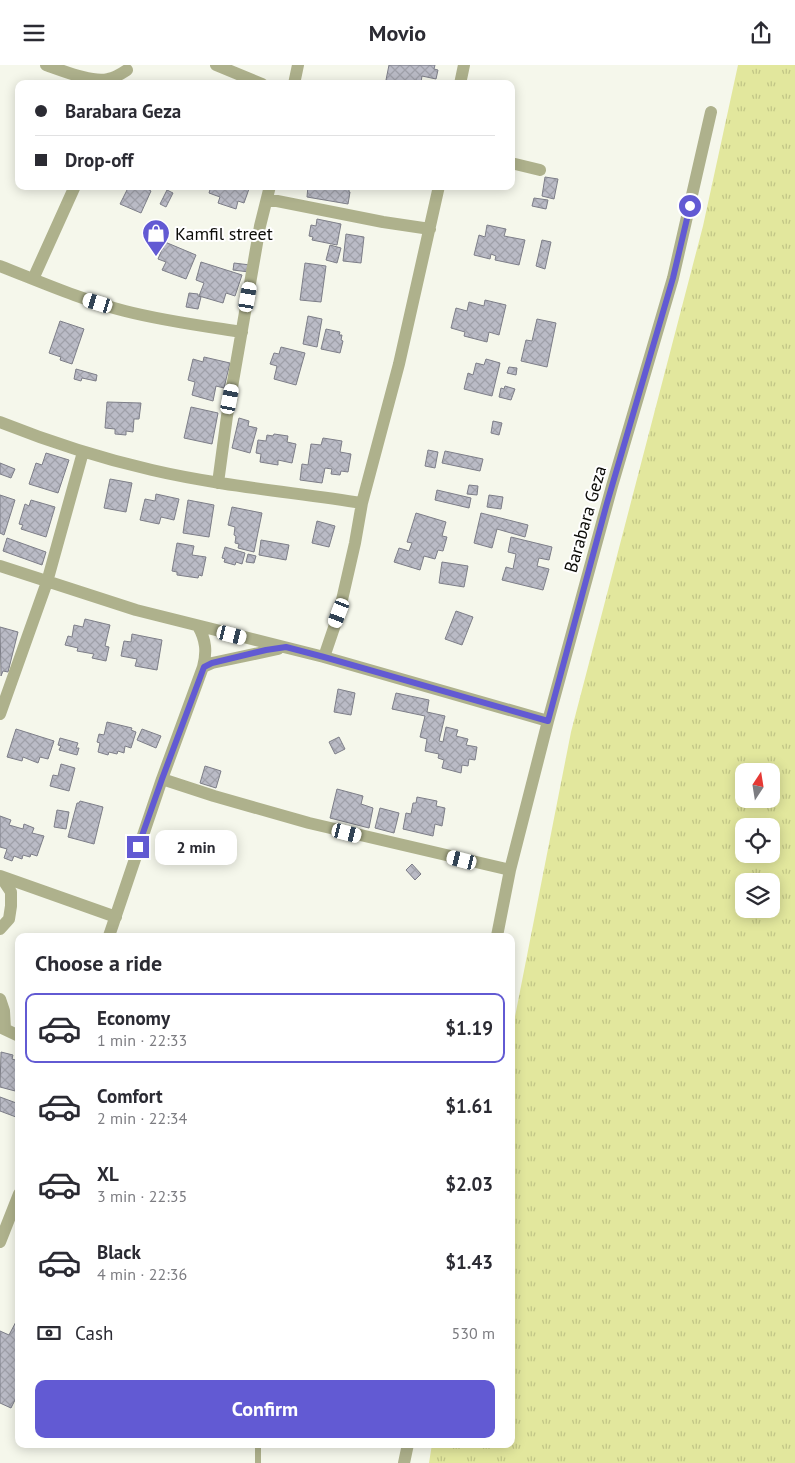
<!DOCTYPE html>
<meta charset="utf-8">
<style>
body{margin:0;font-family:"PT Sans",sans-serif;background:#f7f7f7;color:#2b2b33;height:100vh;display:flex;flex-direction:column;font-size:19px;white-space:nowrap}
*{box-sizing:border-box;margin:0}
p{font-size:16px;color:#7c7c81}
.icon{flex:none;width:28px;height:28px;fill:none;stroke:currentColor;stroke-width:2;stroke-linecap:round;stroke-linejoin:round}
.map{position:relative;flex:1;overflow:hidden}
.details{position:absolute;left:15px;top:868px;width:500px;height:515px;display:flex;flex-direction:column;background:#fff;border-radius:10px;box-shadow:0 2px 12px #0003}
.details>*{flex:none}
.top-card{position:absolute;left:15px;top:15px;width:500px;height:110px;border-radius:10px;box-shadow:0 2px 12px #0003;display:grid;align-content:center;height:110px;padding:0 20px;background:#fff}
.needle{width:32px;rotate:12deg}
.controls{position:absolute;left:735px;top:698px;display:grid;gap:10px}
.controls a{display:grid;place-items:center;width:45px;height:45px;border-radius:10px;background:#fff;box-shadow:0 2px 12px #0003;font-size:25px}
.end{position:absolute;width:22px;height:22px;margin:-11px;border:6px solid #625ad3;background:#fff;box-shadow:0 0 0 2px #fff}
.from{border-radius:50%}
.bubble{position:absolute;height:35px;border-radius:10px;background:#fff;box-shadow:0 2px 12px #0003;font-size:16px;font-weight:700;line-height:35px;text-align:center}
.car{position:absolute;width:15px;height:30px;margin:-15px -8px;border-radius:6px;box-shadow:0 0 4px 1px #0007;background:linear-gradient(#fff 24%,#345 0 40%,#fff 0 76%,#345 0 86%,#fff 0)}
.top-card b{display:flex;align-items:center;gap:18px;height:48px;font-size:19px}
.top-card b+b{border-top:1px solid #e1e1e2}
.top-card i{width:12px;height:12px;background:#2b2b33}
ul{padding:0;list-style:none}
li{display:flex;align-items:center;gap:15px;height:70px;margin:0 10px 8px;padding:0 10px;border:2px solid transparent;border-radius:10px}
li div{flex:1}
li b{display:block;font-size:19px}
li em{font-style:normal;font-weight:700}
li.active{border-color:#625ad3}
li>.icon{width:45px;height:45px;stroke-width:1.5}
h2{padding:0 20px;font-size:22px;line-height:60px}
.pay{display:flex;align-items:center;gap:12px;height:55px;padding:0 20px;font-size:19px}
.pay p{margin-inline-start:auto}
.cta{display:flex;gap:10px;margin-top:auto;padding:10px 20px}
.cta a{flex:1;height:58px;border-radius:10px;background:#625ad3;color:#fff;font-size:20px;font-weight:700;line-height:58px;text-align:center}
header{display:flex;justify-content:space-between;align-items:center;height:65px;padding:0 20px;background:#fff;font-size:22px;font-weight:700}
.map>svg:first-child{display:block}
.grass{fill:url(#grass-tufts);fill-rule:evenodd}
.building{fill:url(#building-cross-hatch);stroke:#7d7e88}
.lines{fill:none;stroke-linecap:round;stroke-linejoin:round}
.lane{stroke:#aeb18c;stroke-width:6}
.street{stroke:#aeb18c;stroke-width:12}
.route{stroke:#625ad3;stroke-width:6}
.labels{text-anchor:middle;dominant-baseline:central;stroke-width:4;stroke-linejoin:round;paint-order:stroke}
.poi-label{font-size:18px;fill:#0c0c08;stroke:#fff;text-anchor:start}
.street-label{font-size:18px;fill:#0c0c08;stroke:#fff}
</style>
<header><svg class="icon" aria-label="menu" viewBox="0 0 24 24"><path d="M4 6h16M4 12h16M4 18h16"/></svg>Movio<svg class="icon" aria-label="share" viewBox="0 0 24 24"><path d="M12 15V3M7 8l5-5 5 5M5 13v7h14v-7"/></svg></header>
<div class="map">
<svg width="795" height="1398" viewBox="0 0 795 1398">
<defs>
<pattern id="grass-tufts" width="24" height="20" patternUnits="userSpaceOnUse" patternTransform="scale(1.25)"><rect width="24" height="20" fill="#e2e79d"/><path d="M3 7l-1-3M5 7V3M7 7l1-3M15 17l-1-3M17 17v-4M19 17l1-3" fill="none" stroke="#c1c586"/></pattern>
<pattern id="building-cross-hatch" width="8" height="8" patternUnits="userSpaceOnUse" patternTransform="scale(1.25)"><rect width="8" height="8" fill="#babbc6"/><path d="M0 0l8 8M0 8l8-8" fill="none" stroke="#9fa0a9"/></pattern>
</defs>
<rect width="100%" height="100%" fill="#f5f7eb"/>
<!-- grass -->
<path class="grass" d="M 738,0 L 795,0 L 795,1398 L 429,1398 L 432,1379 L 511,1379 L 511,972 L 571,667 L 703,161 ZM 744,706 L 771,706 L 771,734 L 744,734 ZM 744,761 L 771,761 L 771,789 L 744,789 ZM 744,816 L 771,816 L 771,844 L 744,844 Z"/>
<!-- building -->
<path class="building" d="M 389,0 L 435,0 L 434,4 L 438,5 L 436,14 L 422,11 L 421,17 L 416,15 L 415,19 L 400,19 L 386,15 Z
M 545,112 L 558,114 L 554,134 L 542,131 Z
M 129,121 L 142,121 L 151,126 L 141,148 L 120,139 Z
M 211,121 L 250,121 L 244,138 L 238,136 L 236,144 L 218,138 L 220,132 L 209,128 Z
M 308,121 L 335,121 L 349,124 L 349,127 L 350,127 L 348,139 L 307,132 Z
M 167,125 L 173,128 L 166,142 L 160,139 Z
M 534,133 L 548,135 L 546,144 L 532,141 Z
M 317,154 L 341,159 L 337,180 L 312,175 L 313,172 L 309,171 L 311,160 L 316,161 Z
M 487,160 L 506,164 L 504,171 L 525,175 L 519,200 L 495,195 L 496,191 L 491,189 L 490,194 L 474,190 L 479,170 L 485,172 Z
M 346,169 L 364,172 L 361,198 L 343,196 Z
M 542,175 L 551,177 L 545,204 L 536,201 Z
M 165,177 L 196,190 L 186,214 L 162,205 L 166,197 L 158,194 Z
M 330,180 L 341,183 L 337,198 L 326,195 Z
M 201,197 L 242,210 L 235,231 L 226,228 L 223,238 L 199,231 L 204,218 L 196,215 Z
M 234,198 L 250,200 L 249,207 L 233,205 Z
M 305,198 L 326,201 L 321,237 L 300,235 Z
M 189,228 L 198,229 L 198,231 L 201,232 L 198,244 L 186,242 Z
M 485,235 L 506,240 L 499,270 L 489,267 L 487,277 L 464,271 L 465,267 L 451,263 L 456,243 L 467,246 L 469,237 L 484,241 Z
M 308,251 L 322,254 L 317,282 L 303,279 Z
M 537,254 L 556,258 L 547,302 L 521,296 L 526,275 L 532,276 Z
M 60,256 L 84,264 L 72,299 L 60,295 L 61,292 L 49,288 Z
M 326,264 L 340,267 L 339,270 L 342,270 L 341,275 L 343,276 L 340,288 L 321,284 Z
M 281,282 L 305,288 L 296,320 L 274,314 L 277,301 L 270,299 L 274,288 L 279,289 Z
M 204,292 L 230,298 L 224,323 L 216,321 L 213,336 L 192,330 L 195,317 L 188,315 L 193,294 L 203,297 Z
M 486,294 L 500,298 L 492,331 L 464,324 L 468,308 L 473,310 L 476,298 L 484,300 Z
M 509,302 L 517,303 L 516,310 L 507,308 Z
M 76,304 L 97,310 L 96,316 L 82,313 L 81,316 L 74,314 Z
M 505,321 L 515,324 L 511,335 L 499,332 L 501,323 L 504,324 Z
M 107,337 L 141,338 L 139,354 L 134,354 L 133,367 L 126,366 L 126,370 L 115,369 L 115,364 L 105,363 Z
M 191,342 L 218,348 L 212,379 L 184,373 Z
M 239,353 L 249,356 L 248,361 L 257,363 L 250,388 L 232,383 Z
M 493,356 L 502,358 L 499,370 L 491,368 Z
M 274,369 L 288,371 L 287,377 L 296,379 L 292,398 L 278,395 L 278,400 L 260,397 L 261,389 L 256,388 L 258,375 L 266,376 L 267,370 L 273,371 Z
M 323,373 L 342,376 L 340,387 L 351,389 L 348,407 L 341,406 L 340,410 L 331,409 L 332,404 L 325,403 L 322,418 L 300,415 L 302,399 L 308,400 L 311,379 L 321,380 Z
M 428,385 L 438,387 L 435,403 L 425,401 Z
M 445,386 L 483,394 L 480,406 L 442,398 Z
M 46,388 L 69,395 L 58,428 L 29,419 L 36,398 L 42,400 Z
M 0,398 L 15,404 L 11,413 L 0,409 Z
M 110,414 L 132,418 L 126,447 L 104,443 Z
M 469,420 L 478,421 L 477,430 L 467,429 Z
M 437,425 L 471,433 L 469,443 L 435,435 Z
M 156,429 L 179,434 L 174,455 L 161,452 L 159,459 L 140,455 L 145,434 L 155,436 Z
M 0,430 L 15,435 L 4,470 L 0,468 Z
M 489,430 L 503,432 L 501,444 L 487,442 Z
M 31,435 L 55,442 L 46,472 L 21,464 L 23,460 L 19,459 L 25,439 L 29,441 Z
M 188,435 L 214,440 L 209,472 L 183,468 Z
M 232,442 L 262,448 L 254,487 L 238,483 L 239,479 L 235,478 L 236,471 L 234,470 L 235,462 L 228,460 Z
M 416,448 L 446,457 L 442,471 L 447,472 L 443,486 L 438,485 L 435,494 L 424,491 L 420,505 L 394,497 L 399,483 L 409,486 L 412,478 L 407,477 Z
M 481,448 L 528,460 L 525,472 L 497,464 L 492,483 L 474,478 Z
M 317,456 L 335,461 L 329,482 L 312,478 Z
M 511,472 L 552,482 L 549,495 L 539,493 L 537,501 L 549,504 L 543,525 L 502,515 L 506,502 L 513,504 L 516,489 L 508,487 Z
M 7,473 L 46,487 L 42,500 L 3,486 Z
M 261,475 L 289,480 L 286,495 L 259,490 Z
M 177,478 L 194,481 L 192,490 L 206,492 L 202,511 L 199,510 L 198,513 L 177,510 L 177,507 L 172,506 Z
M 225,482 L 245,488 L 242,499 L 236,497 L 235,500 L 224,497 L 225,494 L 222,493 Z
M 248,489 L 256,491 L 254,498 L 246,497 Z
M 442,497 L 468,501 L 464,522 L 439,518 Z
M 456,546 L 473,552 L 462,580 L 445,574 Z
M 85,554 L 110,560 L 105,581 L 109,582 L 106,596 L 92,593 L 94,589 L 77,586 L 78,583 L 65,580 L 68,571 L 72,572 L 74,560 L 83,562 Z
M 0,562 L 18,567 L 8,607 L 3,606 L 1,611 Z
M 132,569 L 162,575 L 157,605 L 135,601 L 137,594 L 121,591 L 124,576 L 131,577 Z
M 338,624 L 355,628 L 351,650 L 334,647 Z
M 396,628 L 429,635 L 427,647 L 445,651 L 439,676 L 443,677 L 446,662 L 458,665 L 456,671 L 468,674 L 466,680 L 477,682 L 475,695 L 469,694 L 468,701 L 462,700 L 461,708 L 442,703 L 444,695 L 438,693 L 439,689 L 425,686 L 427,674 L 420,672 L 425,651 L 392,644 Z
M 107,657 L 132,663 L 131,665 L 136,667 L 131,683 L 125,681 L 124,688 L 118,686 L 117,689 L 109,687 L 108,690 L 98,687 L 100,678 L 97,677 L 99,669 L 104,670 Z
M 16,664 L 54,676 L 48,694 L 40,692 L 38,698 L 23,692 L 22,696 L 7,692 Z
M 142,664 L 161,671 L 156,683 L 137,675 Z
M 339,672 L 345,684 L 335,689 L 329,677 Z
M 60,673 L 78,678 L 76,683 L 79,683 L 77,690 L 59,685 L 61,681 L 58,680 Z
M 61,699 L 75,703 L 69,726 L 50,721 L 53,710 L 58,711 Z
M 205,701 L 221,706 L 216,723 L 200,718 Z
M 337,724 L 363,731 L 361,739 L 373,743 L 369,763 L 330,753 Z
M 417,732 L 437,736 L 436,741 L 445,743 L 442,761 L 435,759 L 433,771 L 403,764 L 406,748 L 411,749 L 413,738 L 416,738 Z
M 80,736 L 103,742 L 94,779 L 68,772 L 77,738 L 79,738 Z
M 380,743 L 399,748 L 394,768 L 375,763 Z
M 57,745 L 69,747 L 66,764 L 54,762 Z
M 0,751 L 11,755 L 9,760 L 23,764 L 24,759 L 34,763 L 32,768 L 44,771 L 37,791 L 31,789 L 30,792 L 23,790 L 22,794 L 14,791 L 12,796 L 4,793 L 7,784 L 0,782 Z
M 412,799 L 421,809 L 415,815 L 406,805 Z
M 1,987 L 13,990 L 12,994 L 19,996 L 19,1027 L 0,1022 Z
M 0,1032 L 19,1039 L 16,1052 L 0,1046 Z
M 19,1251 L 19,1327 L 11,1343 L 0,1338 L 0,1266 L 9,1270 Z"/>
<g class="lines">
<!-- lane -->
<path class="lane" d="M 258,1398 L 258,1379"/>
<!-- street -->
<path class="street" d="M 46,0 C 61,5 92,18 108,14 C 115,13 121,9 127,5
M 216,0 L 262,19
M 294,19 L 298,0
M 460,19 L 464,0
M 511,98 L 540,105
M 267,134 L 383,157 L 430,164
M 0,201 C 41,217 82,235 125,246 C 164,256 203,261 242,267
M 33,214 L 75,121
M 0,357 C 50,377 100,393 152,405 C 221,421 292,427 362,438
M 218,418 L 227,351 L 260,161 L 270,121
M 0,501 L 136,545 L 324,592 L 548,656
M 324,592 L 339,548 L 355,478 L 362,438 L 399,299 L 439,121
M 203,602 L 212,598 L 278,584
M 0,649 L 47,517 L 83,387
M 162,714 L 214,731 L 309,758 L 510,805
M 0,811 L 116,852
M 0,864 L 9,854 L 11,841 L 11,827 L 1,812
M 109,871 L 162,714 L 203,602 C 207,587 206,575 198,561
M 497,871 L 510,805 L 548,656 L 612,421 L 673,213 L 711,47
M 0,934 L 4,946 L 5,964
M 0,962 L 19,971
M 0,1177 L 19,1129
M 404,1398 L 408,1379"/>
</g>
<g class="lines">
<!-- route -->
<path class="route" d="M 138,782 L 162,714 L 204,602 L 212,598 L 266,585 L 286,582 L 324,592 L 548,656 L 607,438 L 673,213 L 690,141"/>
</g>
<!-- icons -->
<defs>
<g id="shop-pin" transform="scale(1.4375)"><path d="M0 17L-7.5 6A9.5 9.5 0 1 1 7.5 6Z" fill="#625ad3" stroke="#fff"/><path d="M-5-2.5h2.3a2.7 3.5 0 0 1 5.4 0H5L5.5 6h-11ZM-1.5-2.5h3a1.5 2.3 0 0 0-3 0Z" fill="#fff"/></g>
</defs>
<g fill-rule="evenodd">
<use href="#shop-pin" x="156" y="168"/>
</g>
<g class="labels">
<!-- poi labels -->
<g class="poi-label">
<text x="175" y="168">Kamfil street</text>
</g>
<!-- street labels -->
<g class="street-label">
<text transform="translate(585 454) rotate(-74)">Barabara Geza</text>
</g>
</g>
</svg>
<div class="controls">
<a><svg class="needle" viewBox="-14 -14 28 28"><path d="M0-13l5 13h-10z" fill="#e53935"/><path d="M0 13l5-13h-10z" fill="#7c7c81"/></svg></a>
<a><svg class="icon" aria-label="locate" viewBox="0 0 24 24"><circle cx="12" cy="12" r="6"/><path d="M12 2v4M12 18v4M2 12h4M18 12h4"/></svg></a>
<a><svg class="icon" aria-label="layers" viewBox="0 0 24 24"><path d="M12 4l9 5-9 5-9-5zM3 14l9 5 9-5"/></svg></a>
</div>
<i class="end from" style="left:690px;top:141px"></i>
<i class="end" style="left:138px;top:782px"></i>
<div class="bubble" style="left:155px;top:765px;width:82px">2 min</div>
<i class="car" style="left:248px;top:232px;rotate:10deg"></i>
<i class="car" style="left:98px;top:238px;rotate:287deg"></i>
<i class="car" style="left:230px;top:334px;rotate:11deg"></i>
<i class="car" style="left:339px;top:548px;rotate:201deg"></i>
<i class="car" style="left:232px;top:570px;rotate:104deg"></i>
<i class="car" style="left:347px;top:768px;rotate:104deg"></i>
<i class="car" style="left:462px;top:795px;rotate:284deg"></i>
<div class="top-card">
<b><i class="from"></i>Barabara Geza</b>
<b><i></i>Drop-off</b>
</div>
<section class="details">
<h2>Choose a ride</h2>
<ul>
<li class="active"><svg class="icon" aria-label="car" viewBox="0 0 24 24"><path d="M5 17H2v-5l4-1 3-4h7l3 4 3 1v5h-3M9 17h6M6 11h13"/><circle cx="7" cy="17" r="2"/><circle cx="17" cy="17" r="2"/></svg><div><b>Economy</b><p>1 min · 22:33</p></div><em>$1.19</em></li>
<li><svg class="icon" aria-label="car" viewBox="0 0 24 24"><path d="M5 17H2v-5l4-1 3-4h7l3 4 3 1v5h-3M9 17h6M6 11h13"/><circle cx="7" cy="17" r="2"/><circle cx="17" cy="17" r="2"/></svg><div><b>Comfort</b><p>2 min · 22:34</p></div><em>$1.61</em></li>
<li><svg class="icon" aria-label="car" viewBox="0 0 24 24"><path d="M5 17H2v-5l4-1 3-4h7l3 4 3 1v5h-3M9 17h6M6 11h13"/><circle cx="7" cy="17" r="2"/><circle cx="17" cy="17" r="2"/></svg><div><b>XL</b><p>3 min · 22:35</p></div><em>$2.03</em></li>
<li><svg class="icon" aria-label="car" viewBox="0 0 24 24"><path d="M5 17H2v-5l4-1 3-4h7l3 4 3 1v5h-3M9 17h6M6 11h13"/><circle cx="7" cy="17" r="2"/><circle cx="17" cy="17" r="2"/></svg><div><b>Black</b><p>4 min · 22:36</p></div><em>$1.43</em></li>
</ul>
<div class="pay"><svg class="icon" aria-label="cash" viewBox="0 0 24 24"><path d="M3 7h18v10H3z"/><circle cx="12" cy="12" r="2"/></svg>Cash<p>530 m</p></div>
<div class="cta"><a>Confirm</a></div>
</section>
</div>
